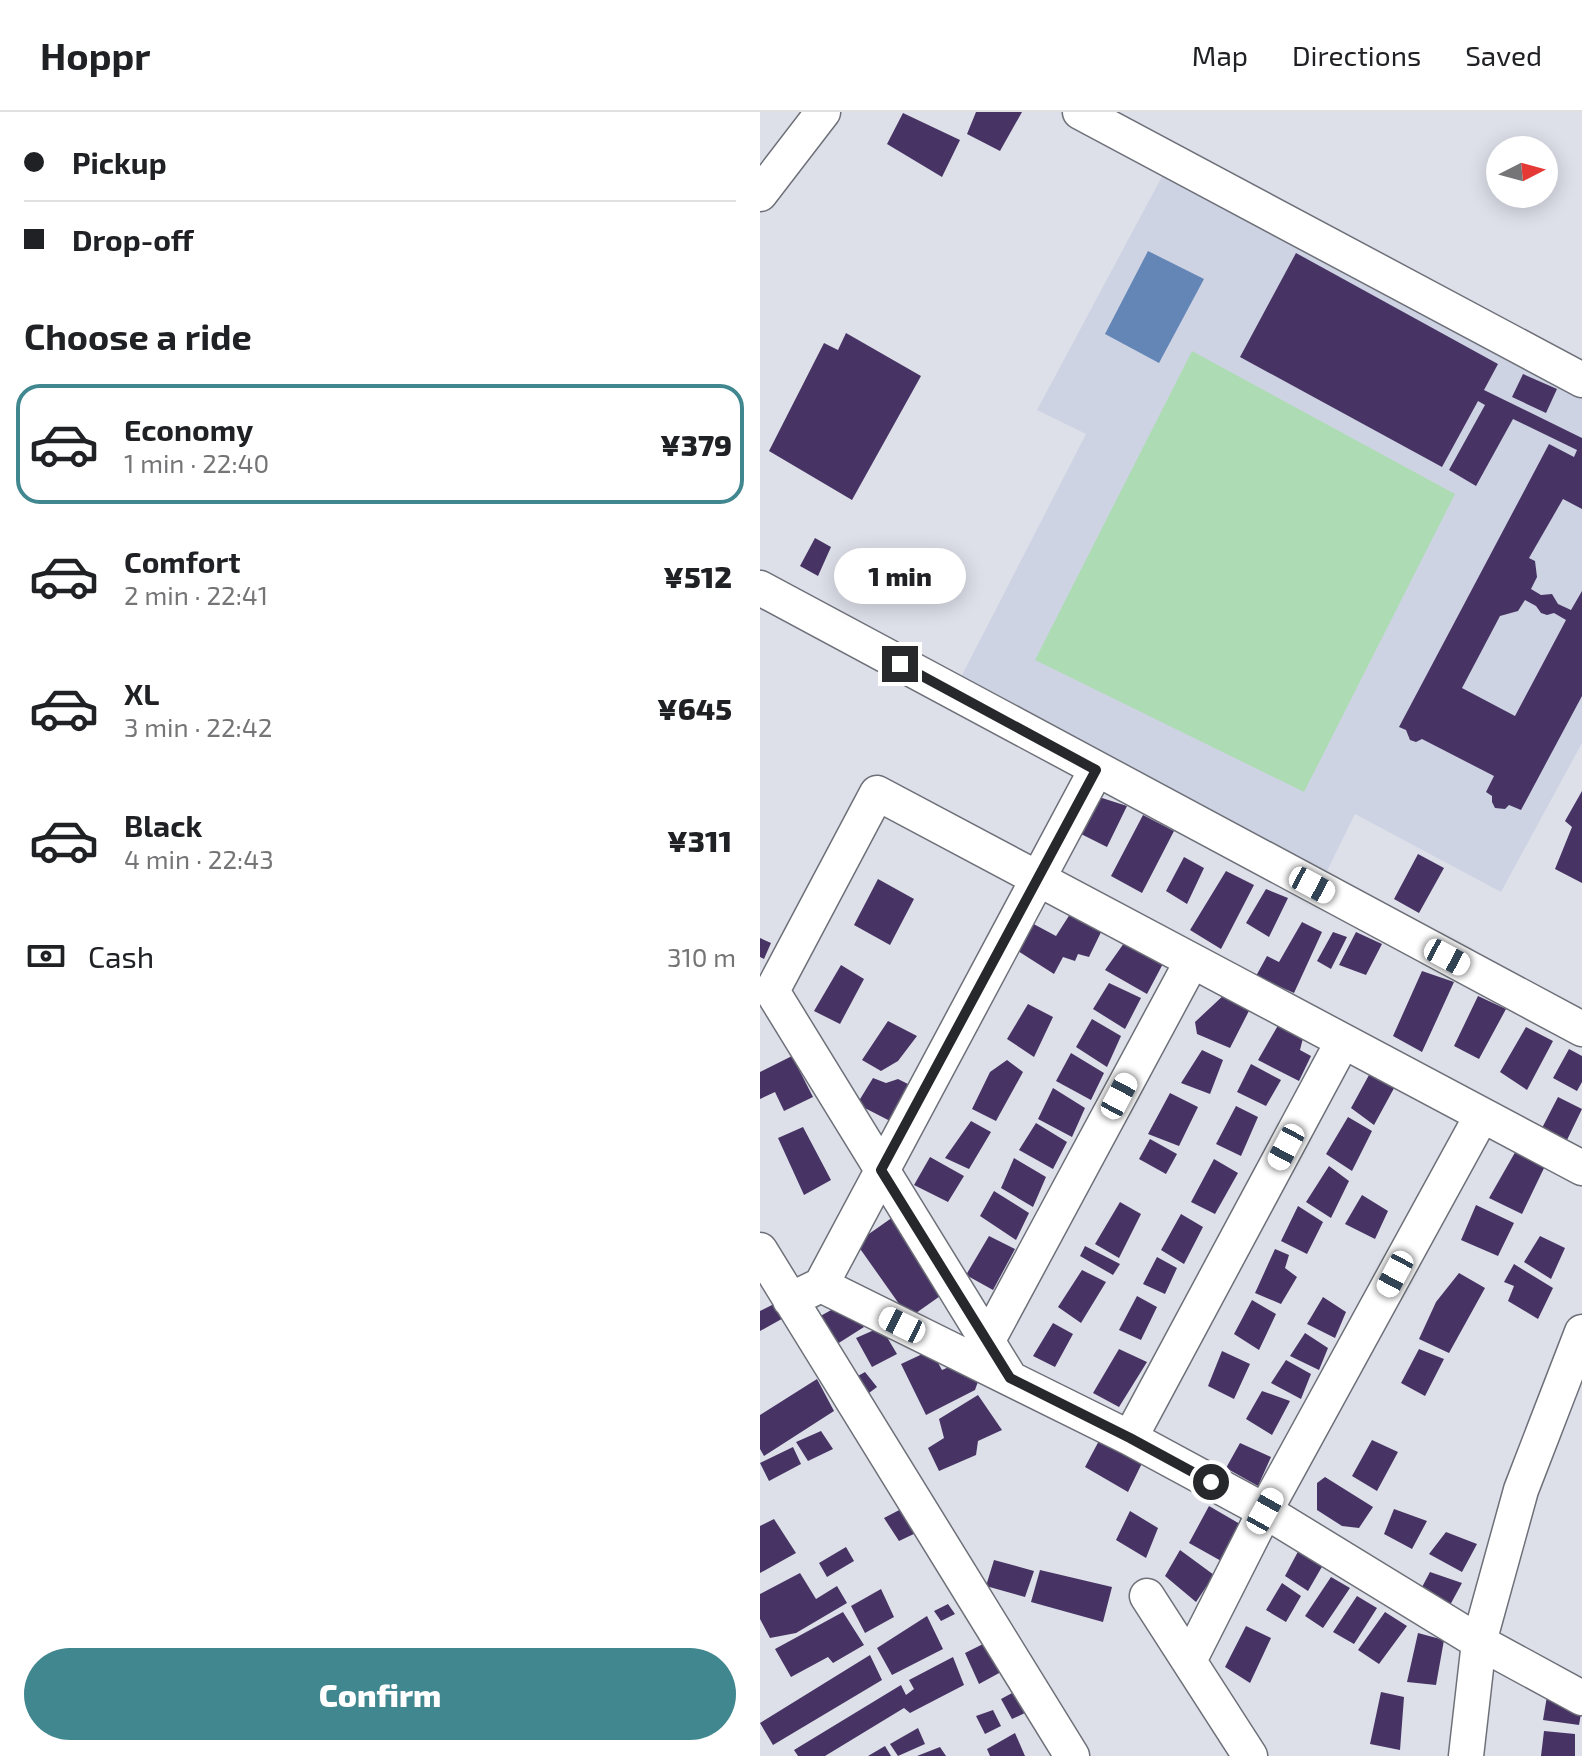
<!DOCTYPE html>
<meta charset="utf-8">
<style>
body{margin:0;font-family:"Exo 2",sans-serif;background:#f2f2f2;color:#202124;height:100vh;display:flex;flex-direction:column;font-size:30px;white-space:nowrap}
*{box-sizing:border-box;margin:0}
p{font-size:26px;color:#757577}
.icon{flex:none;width:44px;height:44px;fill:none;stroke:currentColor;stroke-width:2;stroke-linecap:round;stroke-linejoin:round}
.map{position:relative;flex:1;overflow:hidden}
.drawer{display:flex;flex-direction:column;background:#fff;width:760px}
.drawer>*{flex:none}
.guide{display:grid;align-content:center;height:176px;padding:0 24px;background:#fff}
.needle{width:52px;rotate:84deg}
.fabs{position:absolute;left:726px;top:24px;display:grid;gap:16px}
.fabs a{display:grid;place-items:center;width:72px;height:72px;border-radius:50%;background:#fff;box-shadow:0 4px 20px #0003;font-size:40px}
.end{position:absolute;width:36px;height:36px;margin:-18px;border:10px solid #27282b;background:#fff;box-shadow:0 0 0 4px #fff}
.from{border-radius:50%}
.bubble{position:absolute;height:56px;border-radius:28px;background:#fff;box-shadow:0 4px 20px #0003;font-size:26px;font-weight:800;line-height:56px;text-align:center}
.car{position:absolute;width:24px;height:48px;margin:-24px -12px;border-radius:10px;box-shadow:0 0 6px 2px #0007;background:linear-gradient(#fff 24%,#345 0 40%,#fff 0 76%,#345 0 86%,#fff 0)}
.guide b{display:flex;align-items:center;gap:28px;height:76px;font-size:30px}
.guide b+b{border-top:2px solid #e0e0e0}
.guide i{width:20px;height:20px;background:#202124}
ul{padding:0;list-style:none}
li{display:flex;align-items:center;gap:24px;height:120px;margin:0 16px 12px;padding:0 8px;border:4px solid transparent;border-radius:24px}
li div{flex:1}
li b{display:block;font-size:30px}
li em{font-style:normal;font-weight:800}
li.current{border-color:#40878f}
li>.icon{width:72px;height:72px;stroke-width:1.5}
h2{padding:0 24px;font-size:36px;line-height:96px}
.pay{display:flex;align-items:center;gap:20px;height:88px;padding:0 24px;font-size:30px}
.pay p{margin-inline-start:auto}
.button{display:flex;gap:16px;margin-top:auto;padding:16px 24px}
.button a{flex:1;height:92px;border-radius:48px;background:#40878f;color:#fff;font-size:32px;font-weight:800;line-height:92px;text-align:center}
header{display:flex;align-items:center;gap:48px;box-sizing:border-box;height:112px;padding:0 40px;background:#fff;border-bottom:2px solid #e0e0e0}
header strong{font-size:38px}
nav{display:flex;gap:44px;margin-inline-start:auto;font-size:28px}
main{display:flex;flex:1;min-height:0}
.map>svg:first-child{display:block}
.built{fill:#ced3e3}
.green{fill:#addcb4}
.water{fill:#6486b6}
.building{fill:#473464;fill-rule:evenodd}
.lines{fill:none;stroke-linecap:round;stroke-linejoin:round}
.minor-casing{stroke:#6d7078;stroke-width:37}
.minor{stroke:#fff;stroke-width:34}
.route{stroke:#27282b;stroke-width:10}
</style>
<header>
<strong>Hoppr</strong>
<nav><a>Map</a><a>Directions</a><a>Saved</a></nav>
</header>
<main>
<section class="drawer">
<div class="guide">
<b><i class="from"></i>Pickup</b>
<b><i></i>Drop-off</b>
</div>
<h2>Choose a ride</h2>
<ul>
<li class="current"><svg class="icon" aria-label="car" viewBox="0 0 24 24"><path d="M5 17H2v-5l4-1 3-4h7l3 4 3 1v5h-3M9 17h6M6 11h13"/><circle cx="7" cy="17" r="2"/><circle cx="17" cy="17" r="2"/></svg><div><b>Economy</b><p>1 min · 22:40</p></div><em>¥379</em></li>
<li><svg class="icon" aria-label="car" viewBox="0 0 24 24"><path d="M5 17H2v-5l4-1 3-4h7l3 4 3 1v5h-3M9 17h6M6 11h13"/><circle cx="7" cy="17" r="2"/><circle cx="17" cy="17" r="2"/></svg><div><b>Comfort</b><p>2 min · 22:41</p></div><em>¥512</em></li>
<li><svg class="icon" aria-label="car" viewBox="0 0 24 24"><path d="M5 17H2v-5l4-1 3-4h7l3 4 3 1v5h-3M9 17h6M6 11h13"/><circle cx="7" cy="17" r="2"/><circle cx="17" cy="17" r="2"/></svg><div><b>XL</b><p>3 min · 22:42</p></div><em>¥645</em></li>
<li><svg class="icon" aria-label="car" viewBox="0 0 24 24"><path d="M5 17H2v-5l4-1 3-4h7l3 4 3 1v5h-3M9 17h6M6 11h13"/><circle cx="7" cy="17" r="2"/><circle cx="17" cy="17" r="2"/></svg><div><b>Black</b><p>4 min · 22:43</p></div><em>¥311</em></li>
</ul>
<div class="pay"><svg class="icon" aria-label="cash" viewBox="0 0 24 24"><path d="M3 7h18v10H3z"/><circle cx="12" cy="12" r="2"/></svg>Cash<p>310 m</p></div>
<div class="button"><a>Confirm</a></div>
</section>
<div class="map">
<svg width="822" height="1644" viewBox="0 0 822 1644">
<rect width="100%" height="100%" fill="#dde0e9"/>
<!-- built -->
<path class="built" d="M 406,57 L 822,282 L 822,631 L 741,780 L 595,702 L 565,763 L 201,565 L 326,322 L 277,298 Z"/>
<!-- green -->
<path class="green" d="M 432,239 L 695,382 L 544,680 L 275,548 Z"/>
<!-- water -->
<path class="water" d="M 388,139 L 444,167 L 399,251 L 345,222 Z"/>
<!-- building -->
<path class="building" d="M 216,0 L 262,0 L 240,39 L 207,22 Z
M 143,1 L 200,28 L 182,65 L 127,32 Z
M 536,141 L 738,252 L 724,278 L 822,326 L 822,397 L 803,387 L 769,446 L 775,449 L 777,465 L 771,477 L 781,483 L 792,482 L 798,492 L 811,498 L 822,479 L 822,584 L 761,698 L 749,693 L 745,697 L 735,696 L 732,690 L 732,684 L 726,680 L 734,664 L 662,627 L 656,630 L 650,628 L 646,618 L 639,615 L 789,332 L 814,345 L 817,338 L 753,307 L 716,374 L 689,358 L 725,293 L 718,289 L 682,355 L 480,245 ZM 765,488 L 776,494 L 781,501 L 787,503 L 794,501 L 806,508 L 755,604 L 702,576 L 740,504 L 758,499 Z
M 86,221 L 161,264 L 92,388 L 9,339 L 64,231 L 78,238 Z
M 763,262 L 797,277 L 786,301 L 752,285 Z
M 55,426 L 71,435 L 58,464 L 40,454 Z
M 822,679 L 822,771 L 795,757 L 812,715 L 805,709 Z
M 339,685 L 367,694 L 347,735 L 321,722 Z
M 383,703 L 414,719 L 382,781 L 351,764 Z
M 658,742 L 684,756 L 659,801 L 634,787 Z
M 424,745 L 444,756 L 427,792 L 406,779 Z
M 466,759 L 494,773 L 461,837 L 430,818 Z
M 118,767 L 154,787 L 130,833 L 94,813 Z
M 506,777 L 528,786 L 509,825 L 486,811 Z
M 312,799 L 344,814 L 329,845 L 318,842 L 315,849 L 303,845 L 294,862 L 255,837 L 268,809 L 296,824 Z
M 542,810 L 562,820 L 534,881 L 496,864 L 507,844 L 519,850 Z
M 573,820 L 587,825 L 571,857 L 557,849 Z
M 596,820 L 622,832 L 606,863 L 579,853 Z
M 369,824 L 406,846 L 387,882 L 345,858 Z
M 0,826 L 11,831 L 4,847 L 0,845 Z
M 81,853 L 104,867 L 80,912 L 54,899 Z
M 662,859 L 694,870 L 662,940 L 633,924 Z
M 349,871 L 381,886 L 365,917 L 333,897 Z
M 466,881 L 492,893 L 470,936 L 437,922 L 435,910 Z
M 718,884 L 746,897 L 719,947 L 694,934 Z
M 268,892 L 293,905 L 274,945 L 247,927 Z
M 332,907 L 361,924 L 347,955 L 316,935 Z
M 128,909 L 157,924 L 138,949 L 121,959 L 102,948 Z
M 520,910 L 543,926 L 540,938 L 551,944 L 539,969 L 498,948 Z
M 766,915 L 793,929 L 767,978 L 740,960 Z
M 809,937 L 822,944 L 822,970 L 817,979 L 793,966 Z
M 442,938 L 463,948 L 450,982 L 421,971 Z
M 311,941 L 344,961 L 331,988 L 296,969 Z
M 32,944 L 53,985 L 24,999 L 15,980 L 0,987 L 0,960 Z
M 247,948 L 263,960 L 236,1009 L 212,997 L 230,960 Z
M 491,952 L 521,968 L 506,994 L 477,980 Z
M 615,952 L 639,967 L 614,1013 L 591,996 Z
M 113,966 L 126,971 L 138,967 L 152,974 L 132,1010 L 97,992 Z
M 293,976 L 325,996 L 312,1025 L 278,1007 Z
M 410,981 L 438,995 L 419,1034 L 388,1022 Z
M 798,985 L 822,997 L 807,1028 L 782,1016 Z
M 476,994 L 498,1005 L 481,1044 L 456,1032 Z
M 588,1005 L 612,1019 L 592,1059 L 566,1042 Z
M 211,1009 L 231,1020 L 209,1057 L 185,1046 Z
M 276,1011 L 307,1030 L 293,1057 L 259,1038 Z
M 43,1015 L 71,1068 L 44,1083 L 18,1026 Z
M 390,1027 L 417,1042 L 406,1062 L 379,1047 Z
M 757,1037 L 785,1054 L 762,1102 L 729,1086 Z
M 170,1045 L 204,1064 L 188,1090 L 154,1073 Z
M 254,1046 L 286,1065 L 273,1095 L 241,1076 Z
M 454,1047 L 478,1061 L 455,1102 L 431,1090 Z
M 569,1054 L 589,1069 L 571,1106 L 546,1090 Z
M 234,1079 L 269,1101 L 256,1128 L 220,1104 Z
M 602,1083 L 628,1099 L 615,1127 L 585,1112 Z
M 360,1090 L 381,1102 L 359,1146 L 335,1132 Z
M 716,1093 L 754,1111 L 738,1144 L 701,1128 Z
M 538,1094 L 563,1110 L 547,1142 L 521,1129 Z
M 421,1102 L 443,1115 L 424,1152 L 401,1138 Z
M 133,1105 L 183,1182 L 149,1206 L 96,1131 Z
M 229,1124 L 255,1137 L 233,1178 L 206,1163 Z
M 780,1124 L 805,1136 L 791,1167 L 764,1150 Z
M 325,1134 L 360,1152 L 353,1163 L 320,1144 Z
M 515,1137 L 529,1143 L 525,1156 L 537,1165 L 521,1192 L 495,1181 Z
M 397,1145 L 417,1156 L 405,1182 L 383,1172 Z
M 754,1152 L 793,1176 L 778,1207 L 748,1189 L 754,1174 L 744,1170 Z
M 322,1158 L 346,1170 L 321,1211 L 298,1195 Z
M 699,1161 L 725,1176 L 689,1241 L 659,1227 L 676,1190 Z
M 377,1184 L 397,1195 L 381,1228 L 359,1218 Z
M 563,1185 L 586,1200 L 575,1226 L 547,1212 Z
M 492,1188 L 516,1202 L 499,1238 L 474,1222 Z
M 20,1189 L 27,1204 L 0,1219 L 0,1199 Z
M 82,1192 L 104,1215 L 74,1234 L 55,1207 Z
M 293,1211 L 313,1222 L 295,1255 L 273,1244 Z
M 121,1215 L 137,1242 L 112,1255 L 96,1226 Z
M 545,1221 L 568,1236 L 559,1258 L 530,1244 Z
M 359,1237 L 387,1250 L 359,1295 L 333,1281 Z
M 659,1237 L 684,1247 L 665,1284 L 641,1271 Z
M 171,1238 L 182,1258 L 196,1252 L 220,1264 L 215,1278 L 166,1303 L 141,1252 Z
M 462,1239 L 490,1252 L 474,1287 L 448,1274 Z
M 526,1248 L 551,1262 L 541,1287 L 511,1271 Z
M 105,1260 L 117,1275 L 101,1287 L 89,1269 Z
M 57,1267 L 74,1299 L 4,1344 L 0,1337 L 0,1303 Z
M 502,1279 L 530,1289 L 512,1323 L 486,1307 Z
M 218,1283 L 242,1318 L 218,1329 L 216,1343 L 179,1359 L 168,1336 L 184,1326 L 179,1307 Z
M 61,1319 L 73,1337 L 48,1349 L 36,1330 Z
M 341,1325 L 385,1345 L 368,1380 L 325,1355 Z
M 612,1328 L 638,1340 L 617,1379 L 592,1364 Z
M 480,1331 L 511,1345 L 498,1374 L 466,1356 Z
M 33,1335 L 41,1352 L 9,1369 L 0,1351 Z
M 565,1365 L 613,1395 L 599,1416 L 582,1414 L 557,1398 L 557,1371 Z
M 449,1394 L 480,1412 L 463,1450 L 429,1431 Z
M 145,1395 L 158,1420 L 139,1429 L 124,1406 Z
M 634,1397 L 667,1409 L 652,1437 L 624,1422 Z
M 370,1399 L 398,1416 L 386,1446 L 356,1428 Z
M 14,1407 L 36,1441 L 0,1461 L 0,1414 Z
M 686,1420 L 717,1432 L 702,1460 L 669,1442 Z
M 542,1432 L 567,1446 L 548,1479 L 525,1464 Z
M 86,1435 L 94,1449 L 67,1465 L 59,1451 Z
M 420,1438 L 454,1463 L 436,1490 L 405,1464 Z
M 234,1448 L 274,1459 L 265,1485 L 226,1474 Z
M 280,1458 L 352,1475 L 343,1510 L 271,1490 Z
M 670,1460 L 702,1471 L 689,1495 L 661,1477 Z
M 40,1461 L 56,1487 L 77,1474 L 87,1491 L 36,1521 L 10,1526 L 0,1507 L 0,1482 Z
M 571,1465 L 590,1476 L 563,1516 L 545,1504 Z
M 522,1471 L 541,1484 L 526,1510 L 506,1498 Z
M 121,1477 L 134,1505 L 105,1521 L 91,1494 Z
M 597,1484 L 617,1496 L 594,1532 L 573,1520 Z
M 188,1492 L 195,1502 L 181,1509 L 174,1499 Z
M 83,1500 L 104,1533 L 73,1551 L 68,1545 L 31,1565 L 15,1537 Z
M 625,1500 L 647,1514 L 619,1552 L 598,1538 Z
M 167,1504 L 183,1537 L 132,1563 L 117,1536 Z
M 486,1514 L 511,1526 L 490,1571 L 465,1555 Z
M 658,1521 L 684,1528 L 676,1573 L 647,1570 Z
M 223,1532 L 241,1560 L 219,1572 L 205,1541 Z
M 110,1543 L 122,1568 L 13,1633 L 0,1611 Z
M 193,1545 L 204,1573 L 150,1601 L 144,1596 L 65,1644 L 38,1644 L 34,1638 L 141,1573 L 146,1583 L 154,1577 L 149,1568 Z
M 254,1580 L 267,1600 L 252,1607 L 241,1587 Z
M 621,1580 L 644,1585 L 640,1638 L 610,1632 Z
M 787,1584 L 822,1596 L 819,1613 L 783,1608 Z
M 233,1598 L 241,1614 L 225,1622 L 216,1604 Z
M 158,1616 L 165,1632 L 138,1644 L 130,1632 Z
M 784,1619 L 815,1622 L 815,1644 L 781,1644 Z
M 255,1621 L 265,1644 L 230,1644 L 227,1637 Z
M 125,1634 L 131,1644 L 108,1644 Z
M 180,1635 L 186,1644 L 157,1644 Z"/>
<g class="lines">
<!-- minor casing -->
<g class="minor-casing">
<path id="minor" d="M 320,0 L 822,268
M 0,82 L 63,0
M 0,476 L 822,917
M 0,1138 L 312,1644
M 61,1173 L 370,1326 L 505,1399 L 719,1530 L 822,1586
M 30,1188 L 61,1173 L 336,658
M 228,1228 L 432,849
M 250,1266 L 12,879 L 117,681 L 822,1056
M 370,1326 L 583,929
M 387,1484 L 490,1644
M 429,1549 L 505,1399 L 722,1003
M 706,1644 L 719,1530 L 761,1378 L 822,1220"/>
</g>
<!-- minor -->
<use href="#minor" class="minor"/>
</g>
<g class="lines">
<!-- route -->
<path class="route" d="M 140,552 L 336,658 L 121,1058 L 250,1266 L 370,1326 L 451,1370"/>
</g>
</svg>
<div class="fabs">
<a><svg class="needle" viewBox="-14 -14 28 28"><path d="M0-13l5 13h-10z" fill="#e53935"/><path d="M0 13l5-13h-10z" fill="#757577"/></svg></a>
</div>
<i class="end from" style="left:451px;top:1370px"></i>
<i class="end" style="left:140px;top:552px"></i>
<div class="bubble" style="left:74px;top:436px;width:132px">1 min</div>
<i class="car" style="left:552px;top:773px;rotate:118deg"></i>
<i class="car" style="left:687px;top:845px;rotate:118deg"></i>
<i class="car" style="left:359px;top:984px;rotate:28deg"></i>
<i class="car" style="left:526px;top:1035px;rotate:208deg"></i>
<i class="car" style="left:635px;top:1162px;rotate:208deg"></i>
<i class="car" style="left:142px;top:1213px;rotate:296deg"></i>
<i class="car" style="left:505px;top:1399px;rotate:29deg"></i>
</div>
</main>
